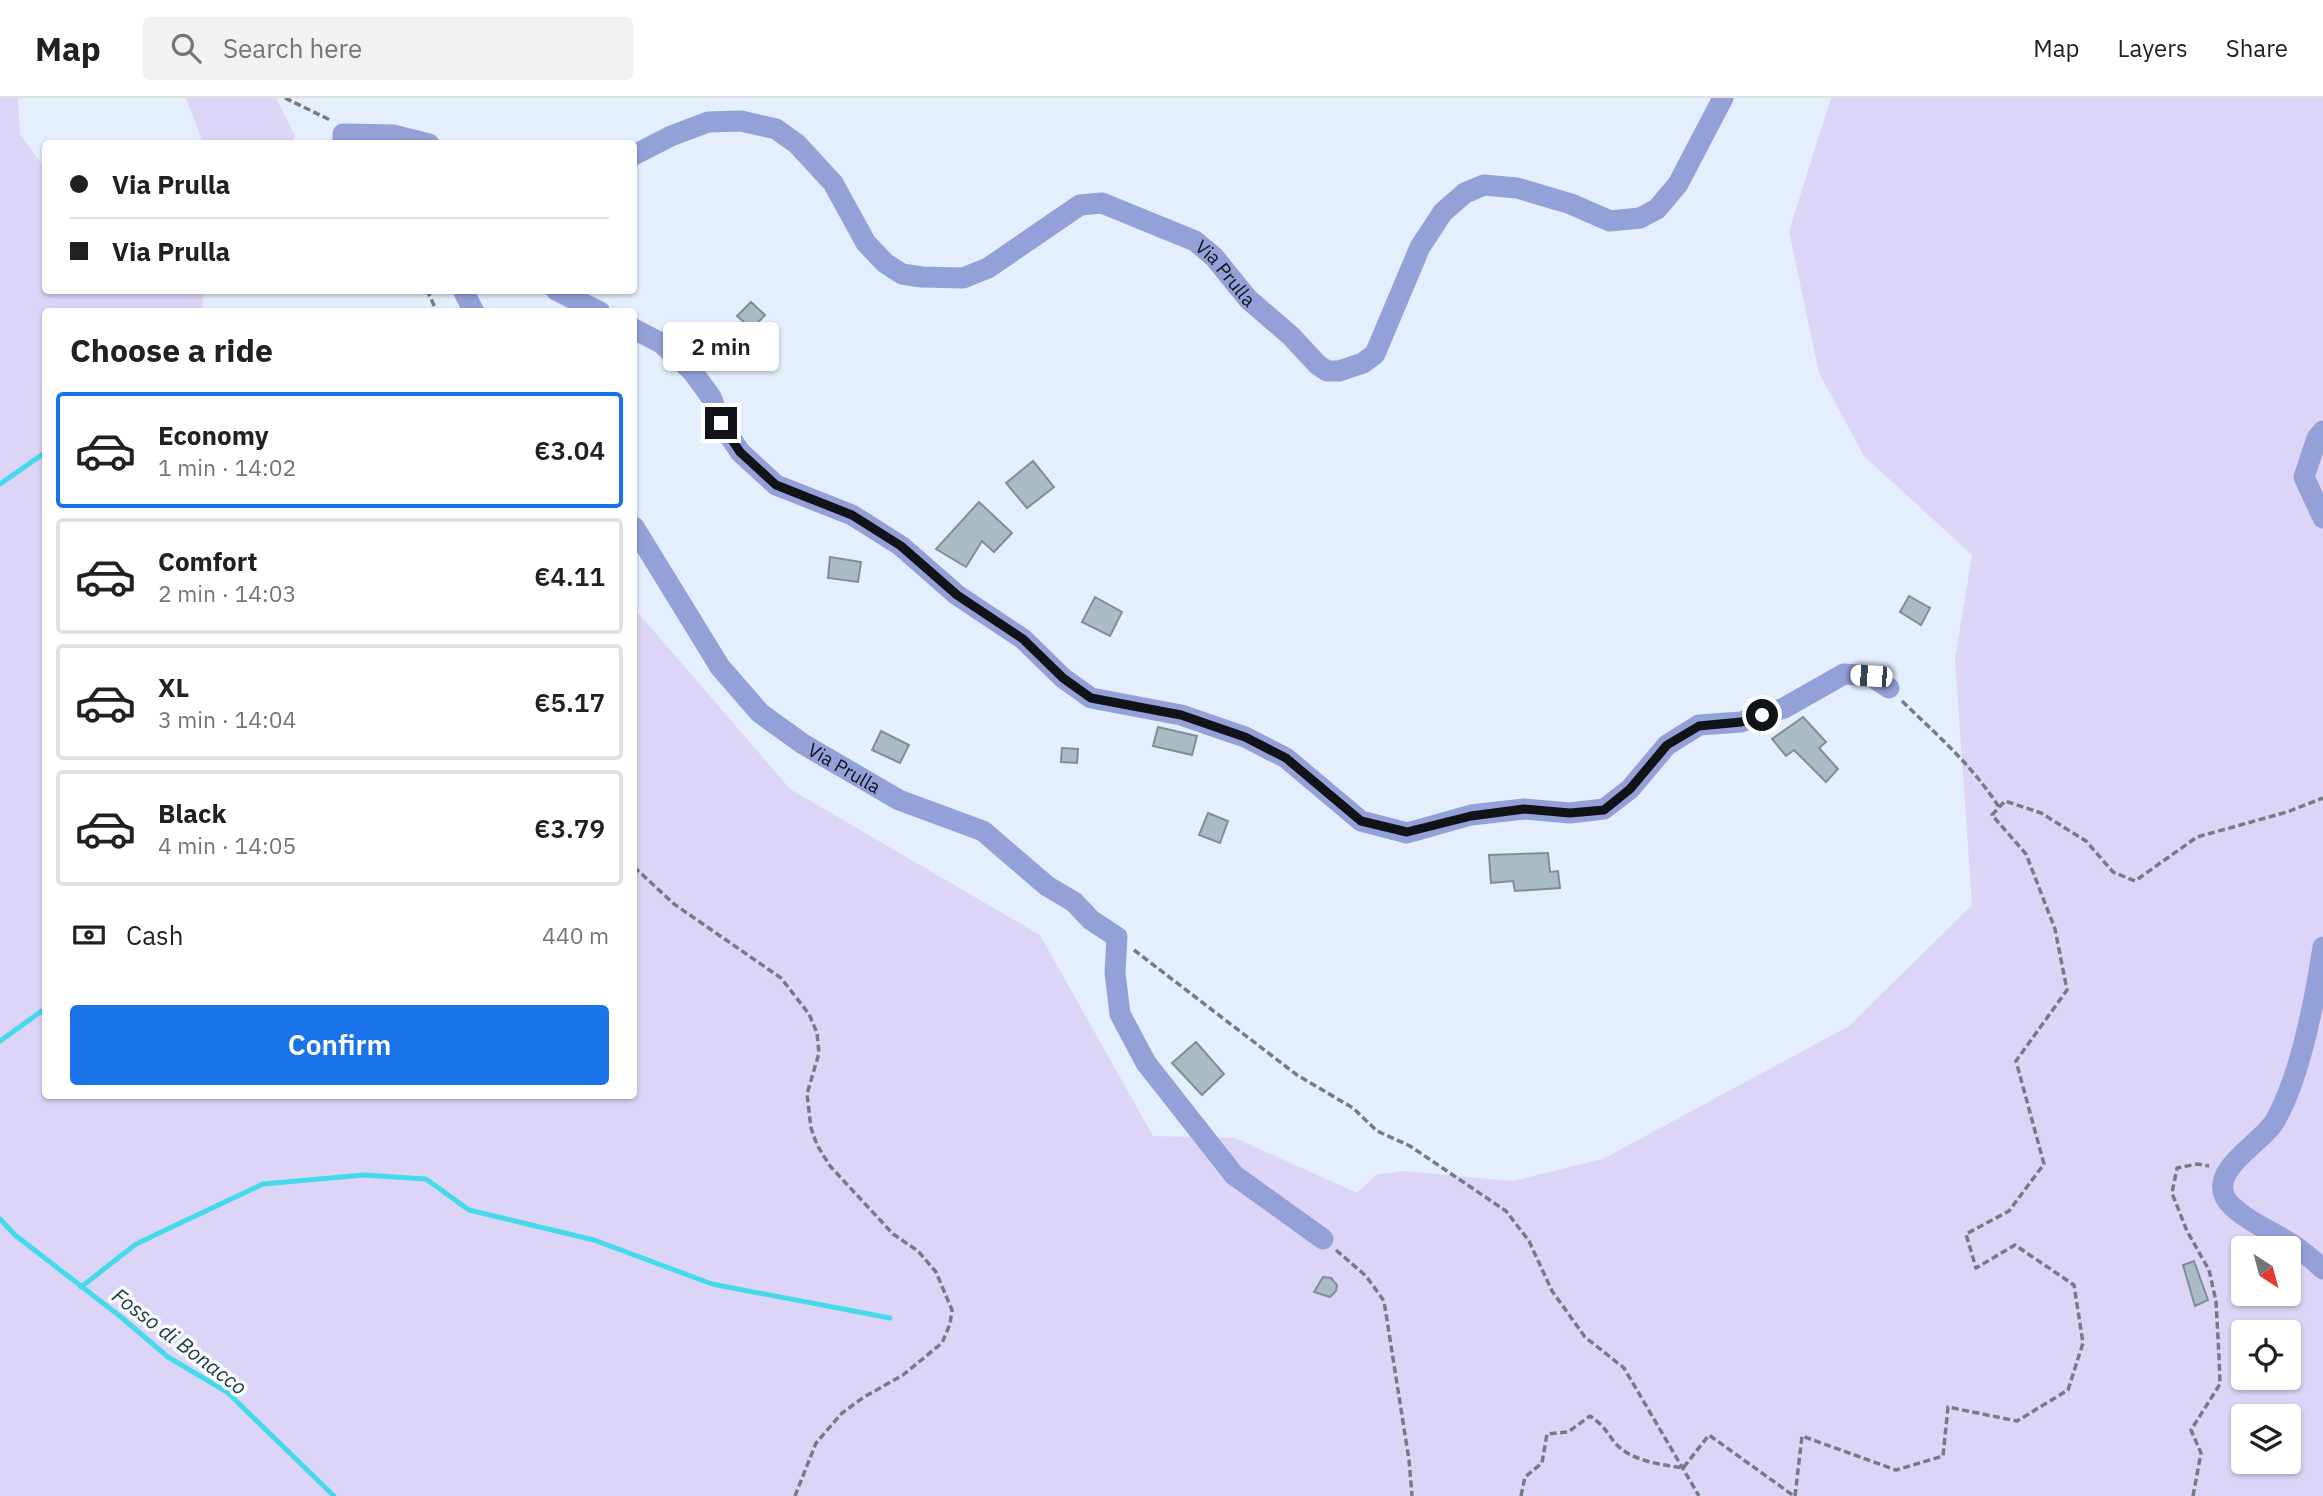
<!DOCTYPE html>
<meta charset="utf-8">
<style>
body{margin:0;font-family:"IBM Plex Sans",sans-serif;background:#f2f2f2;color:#202124;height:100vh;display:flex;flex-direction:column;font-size:26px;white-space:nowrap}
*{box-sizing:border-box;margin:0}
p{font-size:23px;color:#757577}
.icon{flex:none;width:38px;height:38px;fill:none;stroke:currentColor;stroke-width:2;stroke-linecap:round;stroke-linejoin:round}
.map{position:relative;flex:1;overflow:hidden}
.drawer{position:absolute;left:42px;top:210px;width:595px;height:791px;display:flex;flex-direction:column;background:#fff;border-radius:7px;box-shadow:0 2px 5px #0004}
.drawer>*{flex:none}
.top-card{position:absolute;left:42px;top:42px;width:595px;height:154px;border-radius:7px;box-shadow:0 2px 5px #0004;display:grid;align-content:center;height:154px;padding:0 28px;background:#fff}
.needle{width:46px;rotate:144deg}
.tools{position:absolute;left:2231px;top:1138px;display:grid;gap:14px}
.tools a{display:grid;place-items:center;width:70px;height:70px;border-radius:7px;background:#fff;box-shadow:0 2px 5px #0004;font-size:35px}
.end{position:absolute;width:32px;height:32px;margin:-16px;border:9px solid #101419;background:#fff;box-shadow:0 0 0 4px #fff}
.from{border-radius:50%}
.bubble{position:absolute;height:49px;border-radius:7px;background:#fff;box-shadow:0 2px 5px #0004;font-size:23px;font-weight:600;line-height:49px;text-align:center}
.car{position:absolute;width:21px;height:42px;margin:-21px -10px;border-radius:9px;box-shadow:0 0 5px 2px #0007;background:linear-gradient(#fff 24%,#345 0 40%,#fff 0 76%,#345 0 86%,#fff 0)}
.top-card b{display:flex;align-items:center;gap:24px;height:66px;font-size:26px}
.top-card b+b{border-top:2px solid #e0e0e0}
.top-card i{width:18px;height:18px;background:#202124}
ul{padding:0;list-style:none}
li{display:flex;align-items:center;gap:21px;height:116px;margin:0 14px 10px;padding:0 14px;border:4px solid #e0e0e0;border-radius:7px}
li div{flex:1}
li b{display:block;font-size:26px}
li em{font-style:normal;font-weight:600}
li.on{border-color:#1a73e8}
li>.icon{width:63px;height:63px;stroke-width:1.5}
h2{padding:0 28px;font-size:32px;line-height:84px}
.pay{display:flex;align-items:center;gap:18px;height:77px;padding:0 28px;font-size:26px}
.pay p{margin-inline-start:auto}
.cta{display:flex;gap:14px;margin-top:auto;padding:14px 28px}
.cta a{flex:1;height:80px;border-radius:7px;background:#1a73e8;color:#fff;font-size:28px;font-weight:600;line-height:80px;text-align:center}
header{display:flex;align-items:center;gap:42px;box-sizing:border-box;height:98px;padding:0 35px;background:#fff;border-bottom:2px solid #e0e0e0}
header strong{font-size:33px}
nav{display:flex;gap:38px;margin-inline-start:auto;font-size:24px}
.search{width:490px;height:63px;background:#f2f2f2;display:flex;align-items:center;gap:18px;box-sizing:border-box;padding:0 24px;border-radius:7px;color:#757577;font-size:26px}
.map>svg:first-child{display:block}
.green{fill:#ddd5f7;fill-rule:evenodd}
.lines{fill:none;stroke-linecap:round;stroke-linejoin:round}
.stream{stroke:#44daec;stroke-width:5}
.building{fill:#a9bbc4;stroke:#7e8f97;stroke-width:2}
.path{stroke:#747c85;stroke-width:3.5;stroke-dasharray:7 3.5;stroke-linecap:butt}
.minor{stroke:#94a1d9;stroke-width:21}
.route{stroke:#101419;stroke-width:9}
.labels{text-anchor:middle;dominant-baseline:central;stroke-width:7;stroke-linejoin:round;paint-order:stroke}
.street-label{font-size:19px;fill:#101419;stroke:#f8fbfe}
.water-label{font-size:21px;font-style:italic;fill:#223a3d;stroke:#f8fbfe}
</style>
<header>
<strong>Map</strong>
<div class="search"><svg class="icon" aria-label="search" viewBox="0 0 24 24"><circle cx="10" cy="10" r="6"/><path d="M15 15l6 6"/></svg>Search here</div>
<nav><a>Map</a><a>Layers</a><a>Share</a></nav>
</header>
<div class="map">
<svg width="2323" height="1398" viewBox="0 0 2323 1398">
<rect width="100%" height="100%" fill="#e3effd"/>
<!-- green -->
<path class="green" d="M 0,0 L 18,0 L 20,36 L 45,71 L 46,192 L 204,193 L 202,208 L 209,213 L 46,214 L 46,998 L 634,998 L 634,510 L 790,691 L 1040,837 L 1153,1038 L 1235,1040 L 1357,1095 L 1376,1077 L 1404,1073 L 1513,1083 L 1603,1061 L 1849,928 L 1972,807 L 1955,561 L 1972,457 L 1864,358 L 1819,275 L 1789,133 L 1831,0 L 2323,0 L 2323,1398 L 0,1398 ZM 2244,1150 L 2289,1150 L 2289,1195 L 2244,1195 ZM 2244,1234 L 2289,1234 L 2289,1279 L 2244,1279 ZM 2244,1318 L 2289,1318 L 2289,1363 L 2244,1363 Z
M 186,0 L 276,0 L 295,38 L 292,45 L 203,45 Z"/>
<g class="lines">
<!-- stream -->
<path class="stream" d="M 0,386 L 46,354
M 0,943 L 46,910
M 0,1121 L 15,1137 L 121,1219 L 168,1259 L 227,1294 L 334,1398
M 81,1189 L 136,1146 L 263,1086 L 364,1077 L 426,1081 L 469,1112 L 594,1142 L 712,1186 L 890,1220"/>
</g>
<!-- building -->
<path class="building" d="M 751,204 L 765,217 L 752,231 L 737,218 Z
M 1033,363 L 1054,389 L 1027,410 L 1006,385 Z
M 979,404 L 1012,435 L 994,454 L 982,443 L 966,469 L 936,451 Z
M 830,459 L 861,464 L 858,484 L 828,480 Z
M 1909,498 L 1930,510 L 1921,527 L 1900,514 Z
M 1095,499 L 1122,514 L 1110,538 L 1082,524 Z
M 1803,619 L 1826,644 L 1819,650 L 1838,671 L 1826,684 L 1794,652 L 1786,658 L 1772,641 Z
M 1158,629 L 1197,638 L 1192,657 L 1153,648 Z
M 881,633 L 909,647 L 900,665 L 872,652 Z
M 1062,650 L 1078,651 L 1077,665 L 1061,664 Z
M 1208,715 L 1228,723 L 1220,745 L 1199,737 Z
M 1548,755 L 1550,774 L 1558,773 L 1560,790 L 1515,793 L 1513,783 L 1491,785 L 1489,757 Z
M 1196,944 L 1224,976 L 1202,997 L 1172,965 Z
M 2194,1163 L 2208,1202 L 2195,1208 L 2183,1167 Z
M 1323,1179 L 1331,1180 L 1337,1187 L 1336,1193 L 1330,1199 L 1314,1194 Z"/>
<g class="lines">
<!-- path -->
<path class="path" d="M 285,0 L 330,22
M 427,192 L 437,214
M 1902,603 C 1938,638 1971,666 1999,709
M 634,769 L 674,806 L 781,880 L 809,916 L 817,935 L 819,955 L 807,996 L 811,1030 L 817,1047 L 830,1068 L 893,1136 L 918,1153 L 936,1174 L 952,1212 L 950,1226 L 942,1245 L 903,1277 L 864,1299 L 842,1315 L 816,1345 L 795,1398
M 1134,852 L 1297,977 L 1353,1010 L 1377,1033 L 1410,1048 L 1506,1113 L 1529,1143 L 1552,1193 L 1585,1239 L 1624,1270 L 1699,1398
M 1336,1152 L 1366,1178 L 1384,1203 L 1409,1362 L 1412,1398
M 1521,1398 L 1525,1379 L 1542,1365 L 1547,1336 L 1568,1334 L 1590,1318 C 1606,1329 1605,1333 1616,1346 C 1631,1363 1663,1367 1683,1370 L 1709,1337 L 1794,1398
M 1795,1398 L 1802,1338 L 1896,1372 L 1943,1358 L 1948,1309 L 2017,1323 L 2068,1292 L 2083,1245 L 2074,1187 L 2015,1147 L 1976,1170 L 1966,1136 L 2009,1113 L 2044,1066 L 2016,963 L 2067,892 L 2055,831 L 2026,756 L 1992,717 L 2005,703 L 2041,715 L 2086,743 L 2113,774 L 2135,783 L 2197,739 L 2287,714 L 2323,700
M 2193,1398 L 2201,1355 L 2191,1332 L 2220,1286 L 2219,1259 L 2216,1203 L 2209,1172 L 2187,1133 L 2172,1095 L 2177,1070 L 2197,1066 L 2209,1068"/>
<!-- minor -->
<g class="minor">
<path d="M 343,46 L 343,36 L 393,37 L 429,46"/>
<path id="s1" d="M 634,57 L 671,38 L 708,24 L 741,23 L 776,31 L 797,46 L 833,85 L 866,145 L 885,165 L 902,176 L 922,179 L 963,180 L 988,170 L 1080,107 L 1102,105 L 1195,143 L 1214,159 L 1248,201 L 1291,238 L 1318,267 L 1327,273 L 1339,273 L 1363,265 L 1375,256 L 1420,149 L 1443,114 L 1465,95 L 1484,87 L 1517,90 L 1571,106 L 1610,123 L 1640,120 L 1657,111 L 1678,86 L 1723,0"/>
<path d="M 463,192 L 474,214"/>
<path d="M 556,192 L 600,214"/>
<path d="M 634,231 L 661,245 L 692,273 L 711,299 L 721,325 L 740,354 L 776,387 L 852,417 L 901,448 L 957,497 L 1023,541 L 1063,580 L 1091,600 L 1181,617 L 1245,639 L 1286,660 L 1361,723 L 1407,735 L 1471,717 L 1524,711 L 1570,715 L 1604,711 L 1630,691 L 1667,647 L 1699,627 L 1741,624 L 1784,610 L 1844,576 L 1871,578 L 1889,590"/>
<path d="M 2323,333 L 2317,340 L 2304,379 L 2323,420"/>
<path id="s2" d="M 634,429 L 720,569 L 760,615 L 803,646 L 899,702 L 983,733 L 1047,788 L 1074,804 L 1091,822 L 1117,839 L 1115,875 L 1120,916 L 1146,965 L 1234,1077 L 1323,1141"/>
<path d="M 2323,849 C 2315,901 2301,978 2275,1023 C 2263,1044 2211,1070 2225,1099 C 2234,1117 2273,1134 2290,1145 C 2302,1152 2313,1162 2323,1171"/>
</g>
</g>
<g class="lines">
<!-- route -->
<path class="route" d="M 721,325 L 740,354 L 776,387 L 852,417 L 901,448 L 957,497 L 1023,541 L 1063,580 L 1091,600 L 1181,617 L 1245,639 L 1286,660 L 1361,723 L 1407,734 L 1471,718 L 1524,711 L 1570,715 L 1604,712 L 1630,691 L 1667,647 L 1699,628 L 1741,624 L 1762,617"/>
</g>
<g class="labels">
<!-- street labels -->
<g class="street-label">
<text stroke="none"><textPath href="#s1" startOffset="712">Via Prulla</textPath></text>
<text stroke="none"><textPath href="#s2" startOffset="326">Via Prulla</textPath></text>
</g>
<!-- water labels -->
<g class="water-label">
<text transform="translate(180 1243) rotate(37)">Fosso di Bonacco</text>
</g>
</g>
</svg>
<div class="tools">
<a><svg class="needle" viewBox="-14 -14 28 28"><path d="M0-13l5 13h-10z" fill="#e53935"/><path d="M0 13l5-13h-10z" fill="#757577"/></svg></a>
<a><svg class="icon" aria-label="locate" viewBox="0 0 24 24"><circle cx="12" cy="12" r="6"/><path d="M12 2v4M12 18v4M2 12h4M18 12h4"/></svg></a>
<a><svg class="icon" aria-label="layers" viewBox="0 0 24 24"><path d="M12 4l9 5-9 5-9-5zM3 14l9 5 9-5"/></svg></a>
</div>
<i class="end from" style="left:1762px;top:617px"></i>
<i class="end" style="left:721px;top:325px"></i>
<div class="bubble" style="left:663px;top:224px;width:116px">2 min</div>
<i class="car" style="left:1871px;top:578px;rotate:274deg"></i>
<div class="top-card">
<b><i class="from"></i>Via Prulla</b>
<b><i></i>Via Prulla</b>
</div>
<section class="drawer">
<h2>Choose a ride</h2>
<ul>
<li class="on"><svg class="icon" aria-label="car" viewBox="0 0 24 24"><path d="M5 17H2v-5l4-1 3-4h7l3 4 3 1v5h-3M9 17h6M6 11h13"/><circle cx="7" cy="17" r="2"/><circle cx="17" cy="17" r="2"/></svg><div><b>Economy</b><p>1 min · 14:02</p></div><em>€3.04</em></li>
<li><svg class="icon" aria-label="car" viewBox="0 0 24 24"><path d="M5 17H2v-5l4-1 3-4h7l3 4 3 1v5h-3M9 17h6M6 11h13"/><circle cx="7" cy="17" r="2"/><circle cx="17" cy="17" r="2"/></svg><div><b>Comfort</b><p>2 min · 14:03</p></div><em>€4.11</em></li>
<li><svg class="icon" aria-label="car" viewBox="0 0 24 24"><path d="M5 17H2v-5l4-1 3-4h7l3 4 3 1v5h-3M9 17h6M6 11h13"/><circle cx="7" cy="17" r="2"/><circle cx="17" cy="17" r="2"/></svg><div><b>XL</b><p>3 min · 14:04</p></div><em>€5.17</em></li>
<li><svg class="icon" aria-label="car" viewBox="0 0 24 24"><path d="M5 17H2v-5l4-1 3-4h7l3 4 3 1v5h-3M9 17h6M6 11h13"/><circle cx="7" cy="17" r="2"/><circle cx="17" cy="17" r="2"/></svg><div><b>Black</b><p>4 min · 14:05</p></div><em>€3.79</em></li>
</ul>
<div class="pay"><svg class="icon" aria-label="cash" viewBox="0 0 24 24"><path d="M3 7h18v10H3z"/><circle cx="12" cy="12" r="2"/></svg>Cash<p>440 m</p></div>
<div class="cta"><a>Confirm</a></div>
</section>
</div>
